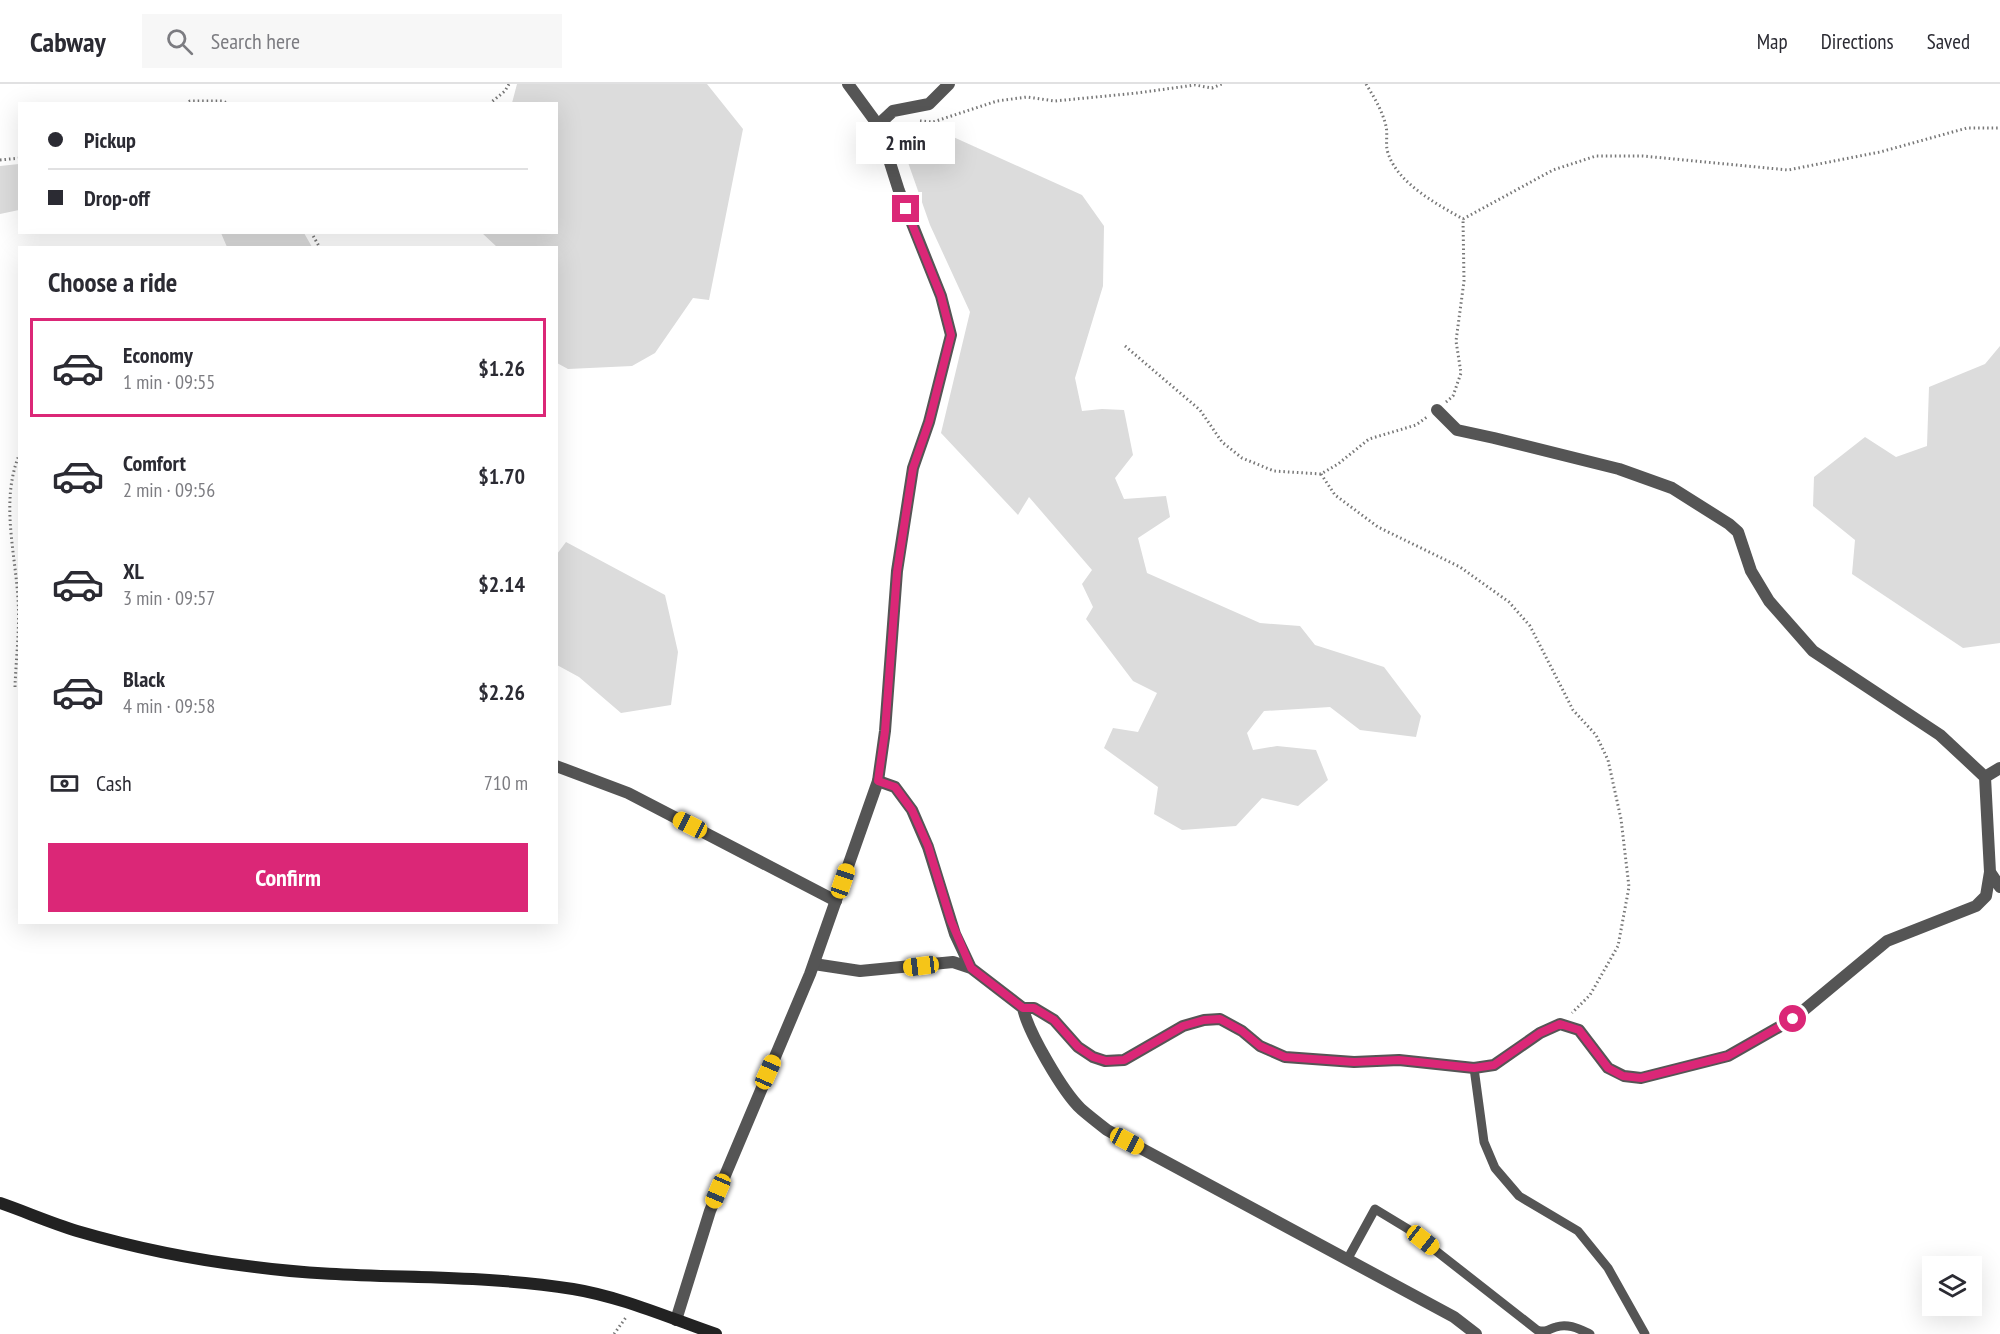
<!DOCTYPE html>
<meta charset="utf-8">
<style>
body{margin:0;font-family:"PT Sans Narrow",sans-serif;background:#f7f7f7;color:#2b2b33;height:100vh;display:flex;flex-direction:column;font-size:22px;white-space:nowrap}
*{box-sizing:border-box;margin:0}
p{font-size:20px;color:#7c7c81}
.icon{flex:none;width:33px;height:33px;fill:none;stroke:currentColor;stroke-width:2;stroke-linecap:round;stroke-linejoin:round}
.map{position:relative;flex:1;overflow:hidden}
.panel{position:absolute;left:18px;top:162px;width:540px;height:678px;display:flex;flex-direction:column;background:#fff;border-radius:0px;box-shadow:0 6px 24px #0002}
.panel>*{flex:none}
.guide{position:absolute;left:18px;top:18px;width:540px;height:132px;border-radius:0px;box-shadow:0 6px 24px #0002;display:grid;align-content:center;height:132px;padding:0 30px;background:#fff}
.controls{position:absolute;left:1922px;top:1172px;display:grid;gap:12px}
.controls a{display:grid;place-items:center;width:60px;height:60px;border-radius:0px;background:#fff;box-shadow:0 6px 24px #0002;font-size:30px}
.end{position:absolute;width:27px;height:27px;margin:-14px;border:8px solid #db2777;background:#fff;box-shadow:0 0 0 3px #fff}
.from{border-radius:50%}
.bubble{position:absolute;height:42px;border-radius:0px;background:#fff;box-shadow:0 6px 24px #0002;font-size:20px;font-weight:600;line-height:42px;text-align:center}
.car{position:absolute;width:18px;height:36px;margin:-18px -9px;border-radius:8px;box-shadow:0 0 4px 2px #0007;background:linear-gradient(#f5c518 24%,#345 0 40%,#f5c518 0 76%,#345 0 86%,#f5c518 0)}
.guide b{display:flex;align-items:center;gap:21px;height:57px;font-size:22px}
.guide b+b{border-top:2px solid #e1e1e2}
.guide i{width:15px;height:15px;background:#2b2b33}
ul{padding:0;list-style:none}
li{display:flex;align-items:center;gap:18px;height:99px;margin:0 12px 9px;padding:0 18px;border:3px solid transparent;border-radius:0px}
li div{flex:1}
li b{display:block;font-size:22px}
li em{font-style:normal;font-weight:600}
li.active{border-color:#db2777}
li>.icon{width:54px;height:54px;stroke-width:1.5}
h2{padding:0 30px;font-size:27px;line-height:72px}
.pay{display:flex;align-items:center;gap:15px;height:66px;padding:0 30px;font-size:22px}
.pay p{margin-inline-start:auto}
.cta{display:flex;gap:12px;margin-top:auto;padding:12px 30px}
.cta a{flex:1;height:69px;border-radius:0px;background:#db2777;color:#fff;font-size:24px;font-weight:600;line-height:69px;text-align:center}
header{display:flex;align-items:center;gap:36px;box-sizing:border-box;height:84px;padding:0 30px;background:#fff;border-bottom:2px solid #e1e1e2}
header strong{font-size:28px}
nav{display:flex;gap:33px;margin-inline-start:auto;font-size:21px}
.search{width:420px;height:54px;background:#f7f7f7;display:flex;align-items:center;gap:15px;box-sizing:border-box;padding:0 21px;border-radius:0px;color:#7c7c81;font-size:22px}
.map>svg:first-child{display:block}
.green{fill:#dcdcdc}
.lines{fill:none;stroke-linecap:round;stroke-linejoin:round}
.path{stroke:#777;stroke-width:3;stroke-dasharray:1.5 3;stroke-linecap:butt}
.service{stroke:#555;stroke-width:9}
.minor{stroke:#555;stroke-width:12}
.tertiary{stroke:#555;stroke-width:12}
.secondary{stroke:#222;stroke-width:12}
.route{stroke:#db2777;stroke-width:8}
</style>
<header>
<strong>Cabway</strong>
<div class="search"><svg class="icon" aria-label="search" viewBox="0 0 24 24"><circle cx="10" cy="10" r="6"/><path d="M15 15l6 6"/></svg>Search here</div>
<nav><a>Map</a><a>Directions</a><a>Saved</a></nav>
</header>
<div class="map">
<svg width="2000" height="1250" viewBox="0 0 2000 1250">
<rect width="100%" height="100%" fill="#fff"/>
<!-- green -->
<path class="green" d="M 517,0 L 707,0 L 743,45 L 709,216 L 693,214 L 655,269 L 632,282 L 568,285 L 557,279 L 556,164 L 497,163 L 482,149 L 455,149 L 556,148 L 556,20 L 512,19 Z
M 910,43 L 940,47 L 1082,111 L 1104,142 L 1103,202 L 1075,294 L 1082,327 L 1102,325 L 1124,326 L 1133,371 L 1115,394 L 1124,415 L 1166,412 L 1170,433 L 1138,454 L 1147,489 L 1260,539 L 1300,542 L 1315,561 L 1384,583 L 1421,632 L 1416,653 L 1360,646 L 1330,623 L 1264,627 L 1247,649 L 1253,666 L 1277,662 L 1316,666 L 1328,696 L 1298,722 L 1262,714 L 1236,742 L 1182,746 L 1154,730 L 1158,703 L 1104,664 L 1113,644 L 1138,648 L 1157,609 L 1133,597 L 1086,535 L 1093,523 L 1082,500 L 1092,486 L 1029,413 L 1018,431 L 941,349 L 970,228 L 930,141 L 904,67 Z
M 19,80 L 19,126 L 0,130 L 0,82 Z
M 221,149 L 304,149 L 312,163 L 227,163 Z
M 2000,262 L 2000,559 L 1963,564 L 1852,490 L 1855,456 L 1813,422 L 1814,393 L 1865,353 L 1896,373 L 1927,362 L 1929,303 L 1985,280 Z
M 566,458 L 665,511 L 678,568 L 671,621 L 621,629 L 579,593 L 557,581 L 557,470 Z"/>
<g class="lines">
<!-- path -->
<path class="path" d="M 1366,0 C 1374,13 1382,26 1386,42 C 1388,51 1385,61 1388,69 C 1398,100 1437,120 1463,135
M 185,20 L 190,17 L 222,17 L 230,20
M 489,20 L 505,7 L 509,0
M 920,37 L 933,38 L 997,17 L 1027,13 L 1055,17 L 1137,9 L 1195,1 L 1212,4 L 1222,0
M 0,76 L 20,74
M 1463,135 L 1553,86 L 1596,72 L 1643,72 L 1788,86 L 1880,68 L 1967,44 L 2000,44
M 311,148 L 320,164
M 1125,262 L 1200,326 L 1222,358 L 1242,374 L 1274,387 L 1321,390 L 1338,380 L 1369,355 L 1416,341 L 1427,333
M 1446,318 L 1453,312 L 1461,289 L 1456,257 L 1464,197 L 1463,135
M 1321,390 L 1335,411 L 1378,443 L 1460,483 L 1509,518 L 1530,542 L 1573,626 L 1596,651 L 1608,676 L 1621,735 L 1629,803 L 1618,862 L 1590,911 L 1572,929
M 15,603 C 16,574 20,544 18,515 C 15,466 0,415 20,369
M 614,1250 L 627,1232"/>
<!-- service -->
<path class="service" d="M 1474,984 L 1484,1058 L 1495,1084 L 1519,1112 L 1578,1147 L 1608,1184 L 1645,1250
M 1347,1176 L 1375,1125 L 1408,1145 L 1537,1246 C 1546,1249 1549,1245 1556,1243 C 1568,1239 1579,1245 1590,1250"/>
<!-- minor -->
<path class="minor" d="M 878,41 L 893,27 L 929,20 L 949,0
M 1437,326 L 1457,346 L 1494,354 L 1619,385 L 1672,404 L 1729,440 L 1738,448 L 1751,487 L 1769,517 L 1813,567 L 1940,651 L 1985,693 L 1990,788 L 2000,803
M 556,682 L 628,709 L 836,817
M 1985,693 L 2000,684
M 878,697 L 895,703 L 912,726 L 928,763 L 955,850 L 971,884
M 814,880 L 860,887 L 953,878 L 971,884 L 1023,924 L 1034,924 L 1054,936 L 1078,963 L 1093,973 L 1105,977 L 1124,976 L 1183,942 L 1204,936 L 1220,935 L 1242,947 L 1260,962 L 1285,973 L 1354,978 L 1399,976 L 1474,984 L 1494,981 L 1540,949 L 1560,940 L 1579,946 L 1608,984 L 1624,992 L 1641,994 L 1728,972 L 1793,935 L 1887,857 L 1976,822 L 1986,812 L 1990,788
M 1023,924 C 1028,948 1063,1008 1081,1025 C 1089,1032 1098,1039 1107,1046 L 1454,1233 L 1476,1250"/>
<!-- tertiary -->
<path class="tertiary" d="M 676,1236 L 710,1127 L 810,890 L 878,697 L 885,647 L 897,487 L 913,384 L 929,338 L 951,251 L 941,212 L 899,107 L 878,41 L 848,0"/>
<!-- secondary -->
<path class="secondary" d="M 0,1119 C 26,1128 51,1139 77,1147 C 135,1164 195,1176 255,1183 C 360,1197 468,1188 573,1205 C 622,1213 669,1234 716,1250"/>
</g>
<g class="lines">
<!-- route -->
<path class="route" d="M 906,125 L 941,212 L 951,251 L 929,338 L 913,384 L 897,488 L 885,647 L 878,697 L 895,703 L 912,726 L 928,762 L 951,837 L 971,884 L 1023,924 L 1034,924 L 1054,936 L 1078,963 L 1093,973 L 1106,977 L 1124,976 L 1183,942 L 1204,936 L 1220,935 L 1242,947 L 1260,962 L 1285,973 L 1354,978 L 1399,976 L 1474,984 L 1494,981 L 1540,949 L 1560,940 L 1579,946 L 1608,984 L 1623,992 L 1641,994 L 1728,972 L 1793,935"/>
</g>
</svg>
<div class="controls">
<a><svg class="icon" aria-label="layers" viewBox="0 0 24 24"><path d="M12 4l9 5-9 5-9-5zM3 14l9 5 9-5"/></svg></a>
</div>
<i class="end from" style="left:1793px;top:935px"></i>
<i class="end" style="left:906px;top:125px"></i>
<div class="bubble" style="left:856px;top:38px;width:99px">2 min</div>
<i class="car" style="left:690px;top:741px;rotate:297deg"></i>
<i class="car" style="left:843px;top:797px;rotate:19deg"></i>
<i class="car" style="left:921px;top:882px;rotate:263deg"></i>
<i class="car" style="left:768px;top:988px;rotate:24deg"></i>
<i class="car" style="left:1127px;top:1057px;rotate:118deg"></i>
<i class="car" style="left:718px;top:1107px;rotate:203deg"></i>
<i class="car" style="left:1423px;top:1156px;rotate:128deg"></i>
<div class="guide">
<b><i class="from"></i>Pickup</b>
<b><i></i>Drop-off</b>
</div>
<section class="panel">
<h2>Choose a ride</h2>
<ul>
<li class="active"><svg class="icon" aria-label="car" viewBox="0 0 24 24"><path d="M5 17H2v-5l4-1 3-4h7l3 4 3 1v5h-3M9 17h6M6 11h13"/><circle cx="7" cy="17" r="2"/><circle cx="17" cy="17" r="2"/></svg><div><b>Economy</b><p>1 min · 09:55</p></div><em>$1.26</em></li>
<li><svg class="icon" aria-label="car" viewBox="0 0 24 24"><path d="M5 17H2v-5l4-1 3-4h7l3 4 3 1v5h-3M9 17h6M6 11h13"/><circle cx="7" cy="17" r="2"/><circle cx="17" cy="17" r="2"/></svg><div><b>Comfort</b><p>2 min · 09:56</p></div><em>$1.70</em></li>
<li><svg class="icon" aria-label="car" viewBox="0 0 24 24"><path d="M5 17H2v-5l4-1 3-4h7l3 4 3 1v5h-3M9 17h6M6 11h13"/><circle cx="7" cy="17" r="2"/><circle cx="17" cy="17" r="2"/></svg><div><b>XL</b><p>3 min · 09:57</p></div><em>$2.14</em></li>
<li><svg class="icon" aria-label="car" viewBox="0 0 24 24"><path d="M5 17H2v-5l4-1 3-4h7l3 4 3 1v5h-3M9 17h6M6 11h13"/><circle cx="7" cy="17" r="2"/><circle cx="17" cy="17" r="2"/></svg><div><b>Black</b><p>4 min · 09:58</p></div><em>$2.26</em></li>
</ul>
<div class="pay"><svg class="icon" aria-label="cash" viewBox="0 0 24 24"><path d="M3 7h18v10H3z"/><circle cx="12" cy="12" r="2"/></svg>Cash<p>710 m</p></div>
<div class="cta"><a>Confirm</a></div>
</section>
</div>
